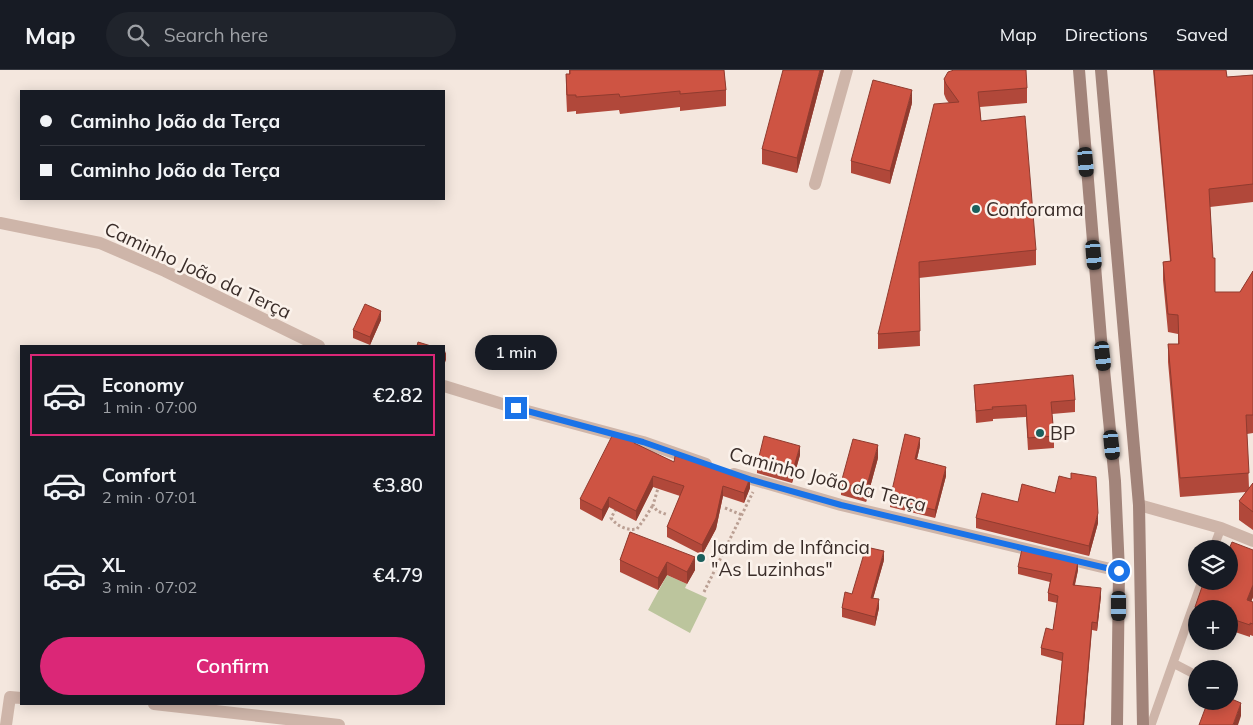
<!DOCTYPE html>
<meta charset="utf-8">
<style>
body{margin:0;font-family:Mulish,sans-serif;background:#20242c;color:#f1f3f6;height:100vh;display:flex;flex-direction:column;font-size:19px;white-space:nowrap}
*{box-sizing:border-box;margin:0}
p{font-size:16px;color:#9ea1a6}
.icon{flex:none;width:28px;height:28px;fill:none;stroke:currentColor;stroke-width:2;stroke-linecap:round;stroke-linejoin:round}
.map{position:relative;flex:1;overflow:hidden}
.details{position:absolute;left:20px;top:275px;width:425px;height:360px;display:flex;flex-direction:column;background:#171b24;border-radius:0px;box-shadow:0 2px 12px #0003}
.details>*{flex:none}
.hud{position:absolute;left:20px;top:20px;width:425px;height:110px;border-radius:0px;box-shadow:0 2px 12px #0003;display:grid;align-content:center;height:110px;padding:0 20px;background:#171b24}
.buttons{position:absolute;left:1188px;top:470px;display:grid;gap:10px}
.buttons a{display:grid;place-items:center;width:50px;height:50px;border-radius:50%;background:#171b24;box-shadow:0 2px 12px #0003;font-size:25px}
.end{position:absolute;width:22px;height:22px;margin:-11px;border:6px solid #1a73e8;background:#fff;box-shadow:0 0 0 2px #fff}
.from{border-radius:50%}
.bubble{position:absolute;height:35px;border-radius:18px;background:#171b24;box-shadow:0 2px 12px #0003;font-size:16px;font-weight:600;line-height:35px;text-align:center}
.car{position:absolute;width:15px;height:30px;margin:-15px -8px;border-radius:6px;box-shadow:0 0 4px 1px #0007;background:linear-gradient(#222 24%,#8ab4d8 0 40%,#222 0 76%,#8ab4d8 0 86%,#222 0)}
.hud b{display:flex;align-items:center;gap:18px;height:48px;font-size:19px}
.hud b+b{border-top:1px solid #363941}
.hud i{width:12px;height:12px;background:#f1f3f6}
ul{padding:9px 0 0;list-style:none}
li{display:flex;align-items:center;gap:15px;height:82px;margin:0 10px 8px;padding:0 10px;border:2px solid transparent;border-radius:0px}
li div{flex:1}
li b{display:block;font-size:19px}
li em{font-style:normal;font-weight:600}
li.selected{border-color:#db2777}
li>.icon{width:45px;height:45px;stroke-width:1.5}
.primary-button{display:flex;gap:10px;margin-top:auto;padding:10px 20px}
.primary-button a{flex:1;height:58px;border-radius:30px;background:#db2777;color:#fff;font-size:20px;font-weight:600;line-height:58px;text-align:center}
header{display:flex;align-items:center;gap:30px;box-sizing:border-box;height:70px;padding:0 25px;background:#171b24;border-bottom:1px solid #363941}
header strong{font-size:24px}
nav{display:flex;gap:28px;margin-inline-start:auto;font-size:18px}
.search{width:350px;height:45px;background:#20242c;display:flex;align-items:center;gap:12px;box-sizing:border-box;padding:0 18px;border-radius:28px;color:#9ea1a6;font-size:19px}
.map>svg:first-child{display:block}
.green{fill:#bcc59d}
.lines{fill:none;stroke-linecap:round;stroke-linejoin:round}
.path{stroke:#ba9f93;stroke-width:3;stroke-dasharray:2.5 2.5;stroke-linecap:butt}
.lane{stroke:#ceb5a9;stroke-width:9}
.street{stroke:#ceb5a9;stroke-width:12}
.secondary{stroke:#a2847a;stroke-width:12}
.wall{fill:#b1483a}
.shaded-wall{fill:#903b2f}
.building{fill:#ce5443;stroke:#903b2f}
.route{stroke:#1a73e8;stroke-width:6}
.poi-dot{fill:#1b5f5c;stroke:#fbf2eb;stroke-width:2}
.labels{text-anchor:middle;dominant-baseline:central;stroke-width:5;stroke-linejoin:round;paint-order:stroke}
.poi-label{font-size:19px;fill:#3a2d29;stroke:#fbf2eb;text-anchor:start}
.street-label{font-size:19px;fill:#3a2d29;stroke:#fbf2eb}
</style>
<header>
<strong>Map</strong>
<div class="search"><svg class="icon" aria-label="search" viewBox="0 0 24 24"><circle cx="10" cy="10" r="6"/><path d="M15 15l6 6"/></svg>Search here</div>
<nav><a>Map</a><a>Directions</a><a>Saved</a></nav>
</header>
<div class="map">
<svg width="1253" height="655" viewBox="0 0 1253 655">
<rect width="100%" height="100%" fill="#f4e7de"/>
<!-- green -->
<path class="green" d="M 667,505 L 687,514 L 685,518 L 707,528 L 690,563 L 648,540 Z"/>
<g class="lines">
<!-- path -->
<path class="path" d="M 659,415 L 653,435 L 657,441 L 668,445
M 725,438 L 742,445
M 616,439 L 611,448 C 617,456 627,461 637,459 L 645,448 L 653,435
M 712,475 L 725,481
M 704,522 L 753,422"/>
<!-- lane -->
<path class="lane" d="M 1213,479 L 1221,458
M 1173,593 L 1196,605
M 1151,655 L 1202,511"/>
<!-- street -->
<path class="street" d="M 815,114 L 847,0
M 0,153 L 100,173 L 165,201 L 319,276
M 444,316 L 516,338 L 643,372 L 706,394
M 734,404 L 841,435 L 1119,501
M 1139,435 L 1221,458 L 1253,471
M 154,634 L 339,655
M 6,655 L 10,627 L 21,628"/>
<!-- secondary -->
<path class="secondary" d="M 1079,0 L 1101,269 L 1115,411 L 1119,501 L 1117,655
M 1101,0 L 1139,435 L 1143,655"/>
</g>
<!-- wall -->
<path class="wall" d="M 569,0 L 724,0 L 726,20 L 726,36 L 680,41 L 680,37 L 620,44 L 619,40 L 576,44 L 576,41 L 567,42 L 566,20 L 566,4 L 569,4 Z
M 824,0 L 797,103 L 762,94 L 762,79 Z
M 1153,0 L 1226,0 L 1227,7 L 1253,5 L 1253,132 L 1210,137 L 1215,222 L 1240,222 L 1253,201 L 1253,363 L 1247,364 L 1249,418 L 1253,413 L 1253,460 L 1239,450 L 1239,431 L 1246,422 L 1180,427 L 1168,292 L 1168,274 L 1178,274 L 1178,264 L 1168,262 L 1163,210 L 1163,192 L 1170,191 Z
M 944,9 L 1027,18 L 1027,33 L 980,37 L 981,51 L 1036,180 L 1036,195 L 919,208 L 920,276 L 878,279 L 878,264 L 949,33 L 946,29 L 944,24 Z
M 912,33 L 890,114 L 851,103 L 851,91 Z
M 381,250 L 370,275 L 353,268 L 353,260 Z
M 974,315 L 1075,330 L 1075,342 L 1052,344 L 1054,366 L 1054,378 L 1028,380 L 1026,347 L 993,349 L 993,351 L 976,353 Z
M 635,374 L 674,392 L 750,418 L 744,433 L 723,426 L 716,459 L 702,485 L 667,467 L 667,457 L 680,426 L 653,417 L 636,451 L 609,437 L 602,451 L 580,439 L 580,429 Z
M 920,376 L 917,389 L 946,406 L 935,448 L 890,437 L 890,429 Z
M 800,385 L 792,413 L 757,403 L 757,395 Z
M 878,388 L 866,432 L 841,425 L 841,413 Z
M 976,448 L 1098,453 L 1089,486 L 976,458 Z
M 630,462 L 695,500 L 687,514 L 667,505 L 658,520 L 620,502 L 620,490 Z
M 1253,480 L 1253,527 L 1251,532 L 1253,532 L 1253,566 L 1250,565 L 1250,567 L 1229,560 L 1229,539 L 1196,539 L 1196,549 L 1195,549 L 1195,537 L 1213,517 Z
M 884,490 L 873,528 L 879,538 L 875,556 L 842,547 L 842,538 L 852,524 Z
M 1018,497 L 1078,500 L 1075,515 L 1101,526 L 1097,561 L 1092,560 L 1084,655 L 1056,655 L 1062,591 L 1041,585 L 1041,578 L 1053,560 L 1057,533 L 1048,531 L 1048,523 L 1050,512 L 1018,504 Z"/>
<!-- shaded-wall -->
<path class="shaded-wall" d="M 820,0 L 824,0 L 797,103 L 797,88 Z
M 912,20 L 912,33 L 890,114 L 890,101 Z
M 381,241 L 381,250 L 370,275 L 370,267 Z
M 446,281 L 446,290 L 444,295 L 444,286 Z
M 920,368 L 920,376 L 915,397 L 915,389 Z
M 878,375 L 878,388 L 866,432 L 866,419 Z
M 800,376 L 800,385 L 792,413 L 792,404 Z
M 946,397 L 946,406 L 935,448 L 935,440 Z
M 653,406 L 653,417 L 636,451 L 636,441 Z
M 750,408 L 750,418 L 744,433 L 744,423 Z
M 723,416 L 723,426 L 716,459 L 702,485 L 702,475 Z
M 609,427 L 609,437 L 602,451 L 602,440 Z
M 1098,443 L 1098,453 L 1089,486 L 1089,476 Z
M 884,481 L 884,490 L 871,536 L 871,528 Z
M 695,487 L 695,500 L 687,514 L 687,502 Z
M 667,492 L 667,505 L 658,520 L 658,508 Z
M 1078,492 L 1078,500 L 1073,522 L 1073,515 Z
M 1253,515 L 1253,527 L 1247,542 L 1247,530 Z
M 1101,518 L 1101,526 L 1097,561 L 1097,553 Z
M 879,529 L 879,538 L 875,556 L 875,547 Z
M 1092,552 L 1084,655 L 1083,655 Z
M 1241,633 L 1241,646 L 1238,655 L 1233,655 Z"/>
<!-- building -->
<path class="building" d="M 570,0 L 724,0 L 726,20 L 680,24 L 680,21 L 620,27 L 619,24 L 576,27 L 576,25 L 567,25 L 566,4 L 570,4 Z
M 783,0 L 820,0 L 797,88 L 762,79 Z
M 954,0 L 1026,0 L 1027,18 L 978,22 L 981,51 L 1025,46 L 1036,180 L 919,192 L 920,261 L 878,264 L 934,34 L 959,32 L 946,14 L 944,9 L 948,2 Z
M 1154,0 L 1226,0 L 1227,7 L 1253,5 L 1253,114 L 1209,119 L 1213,188 L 1215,188 L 1215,222 L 1240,222 L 1253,201 L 1253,345 L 1246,345 L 1249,403 L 1180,408 L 1168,274 L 1179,274 L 1178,245 L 1168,244 L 1163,192 L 1171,191 Z
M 873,10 L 912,20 L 890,101 L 851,91 Z
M 365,234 L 381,241 L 370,267 L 353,260 Z
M 418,272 L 431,276 L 417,276 Z
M 1073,305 L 1075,330 L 1051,332 L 1054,366 L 1028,368 L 1026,335 L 992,337 L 993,339 L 976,341 L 974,315 Z
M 613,364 L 635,371 L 634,373 L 674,392 L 675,386 L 691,390 L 691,387 L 750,408 L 744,423 L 723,416 L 716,448 L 702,475 L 667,457 L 684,416 L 653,406 L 636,441 L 609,427 L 602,440 L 580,429 Z
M 905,364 L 920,368 L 915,389 L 946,397 L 935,440 L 890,429 Z
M 764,366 L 800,376 L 792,404 L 757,395 Z
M 853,369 L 878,375 L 866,419 L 841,413 Z
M 1071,403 L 1096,407 L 1098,443 L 1089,476 L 976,448 L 982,423 L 1018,432 L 1022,414 L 1055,423 L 1059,406 L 1071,409 Z
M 1253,413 L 1253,442 L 1239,431 Z
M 630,462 L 695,487 L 687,502 L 667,492 L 658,508 L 620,490 Z
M 1232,472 L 1253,480 L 1253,515 L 1247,530 L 1253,532 L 1253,554 L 1250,553 L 1250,555 L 1229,548 L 1229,539 L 1202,539 L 1195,537 L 1203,514 L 1213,517 L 1216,511 L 1229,511 L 1229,479 Z
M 866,477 L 884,481 L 871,528 L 879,529 L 875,547 L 842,538 L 845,522 L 852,524 Z
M 1022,479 L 1078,492 L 1073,515 L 1101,518 L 1097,553 L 1092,552 L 1083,655 L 1056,655 L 1063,583 L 1041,578 L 1046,558 L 1053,560 L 1058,526 L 1048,523 L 1052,504 L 1018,497 Z
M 1229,628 L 1241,633 L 1233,655 L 1199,655 L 1208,631 L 1229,631 Z"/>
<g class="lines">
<!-- route -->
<path class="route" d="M 516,338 L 643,372 L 752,410 L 841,435 L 1119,501"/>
</g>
<!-- markers -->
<g class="poi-dot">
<circle cx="976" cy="139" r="5"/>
<circle cx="1040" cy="363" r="5"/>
<circle cx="701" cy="488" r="5"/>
</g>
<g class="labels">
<!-- poi labels -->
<g class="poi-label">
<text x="986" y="139">Conforama</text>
<text x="1050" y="363">BP</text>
<text x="711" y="477">Jardim de Infância<tspan x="711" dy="22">"As Luzinhas"</tspan></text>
</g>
<!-- street labels -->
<g class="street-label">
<text transform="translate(198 200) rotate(25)">Caminho João da Terça</text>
<text transform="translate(828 409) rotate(15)">Caminho João da Terça</text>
</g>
</g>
</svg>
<div class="buttons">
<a><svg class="icon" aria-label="layers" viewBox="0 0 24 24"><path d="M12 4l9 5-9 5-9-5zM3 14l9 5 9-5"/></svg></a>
<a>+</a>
<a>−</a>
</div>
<i class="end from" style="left:1119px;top:501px"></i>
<i class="end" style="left:516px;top:338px"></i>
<div class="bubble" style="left:475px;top:265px;width:82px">1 min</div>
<i class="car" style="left:1086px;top:92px;rotate:175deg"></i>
<i class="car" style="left:1094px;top:185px;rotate:175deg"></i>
<i class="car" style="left:1103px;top:286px;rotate:174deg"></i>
<i class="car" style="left:1112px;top:375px;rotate:174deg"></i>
<i class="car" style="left:1119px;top:536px;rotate:180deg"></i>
<div class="hud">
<b><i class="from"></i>Caminho João da Terça</b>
<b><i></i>Caminho João da Terça</b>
</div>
<section class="details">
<ul>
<li class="selected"><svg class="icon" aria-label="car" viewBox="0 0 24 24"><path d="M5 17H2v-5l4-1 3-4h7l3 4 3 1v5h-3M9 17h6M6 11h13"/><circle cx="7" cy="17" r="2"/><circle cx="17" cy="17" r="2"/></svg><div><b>Economy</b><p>1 min · 07:00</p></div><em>€2.82</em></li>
<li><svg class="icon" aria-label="car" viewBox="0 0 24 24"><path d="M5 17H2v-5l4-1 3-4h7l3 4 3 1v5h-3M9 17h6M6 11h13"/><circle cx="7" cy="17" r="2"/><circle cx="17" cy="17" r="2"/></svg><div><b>Comfort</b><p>2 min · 07:01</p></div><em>€3.80</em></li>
<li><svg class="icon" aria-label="car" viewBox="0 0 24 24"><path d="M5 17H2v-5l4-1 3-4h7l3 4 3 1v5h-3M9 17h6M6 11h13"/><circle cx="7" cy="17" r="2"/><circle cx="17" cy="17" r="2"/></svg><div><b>XL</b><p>3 min · 07:02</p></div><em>€4.79</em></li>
</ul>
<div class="primary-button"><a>Confirm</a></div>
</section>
</div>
